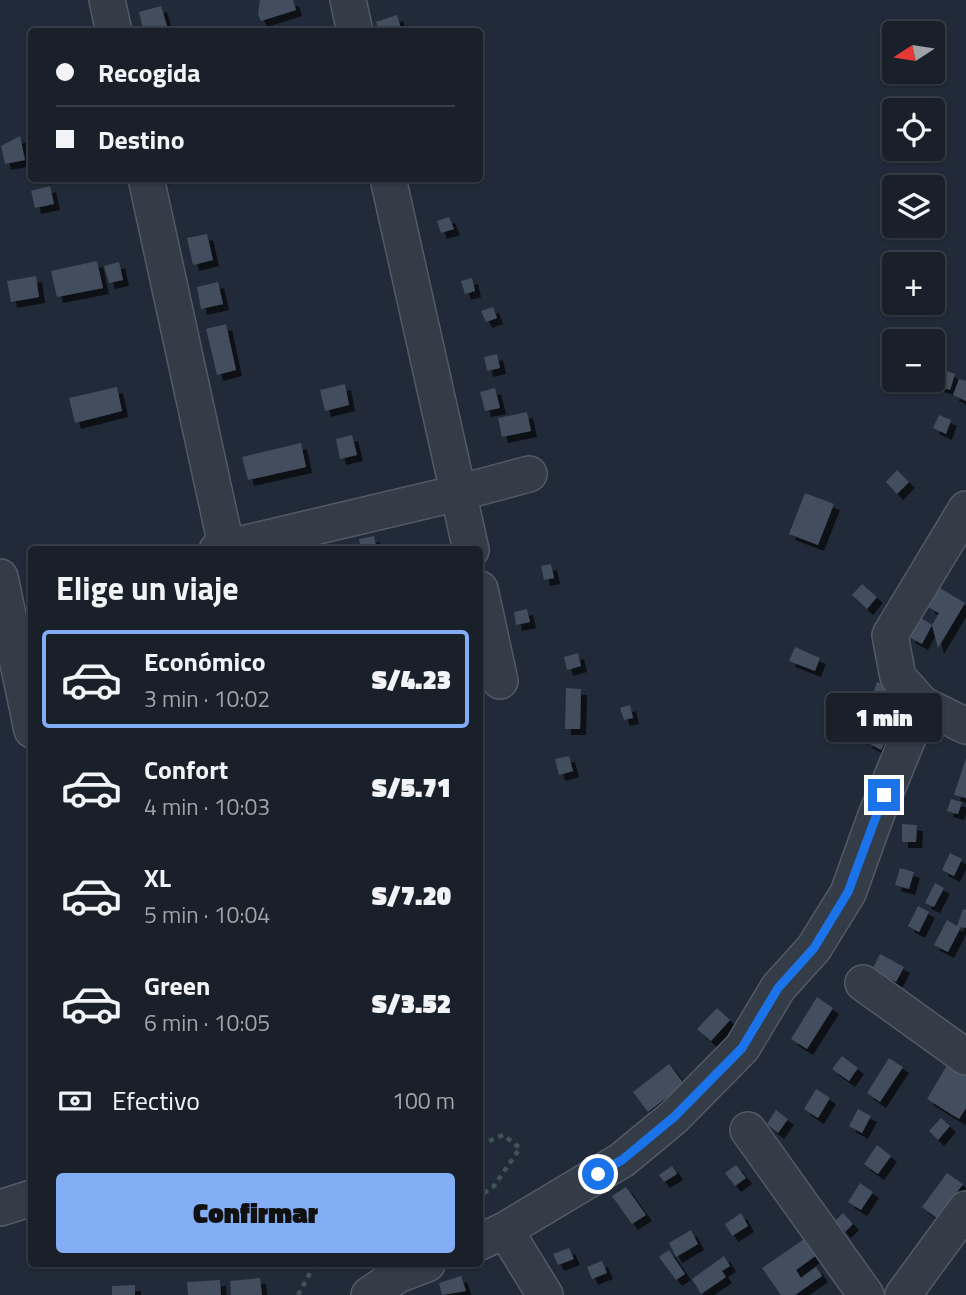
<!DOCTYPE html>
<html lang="es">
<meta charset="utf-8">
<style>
body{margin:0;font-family:"Titillium Web",sans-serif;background:#222832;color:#f1f3f6;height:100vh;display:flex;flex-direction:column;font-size:26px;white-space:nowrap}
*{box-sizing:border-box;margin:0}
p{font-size:23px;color:#9fa3a8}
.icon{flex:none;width:38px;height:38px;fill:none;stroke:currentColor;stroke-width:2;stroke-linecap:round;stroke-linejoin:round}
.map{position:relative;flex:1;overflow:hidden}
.drawer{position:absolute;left:28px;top:546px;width:455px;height:721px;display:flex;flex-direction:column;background:#19202a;border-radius:7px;box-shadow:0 2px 5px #0004,0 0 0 2px #373e47}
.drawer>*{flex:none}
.top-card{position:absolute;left:28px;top:28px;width:455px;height:154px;border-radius:7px;box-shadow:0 2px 5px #0004,0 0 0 2px #373e47;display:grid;align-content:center;height:154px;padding:0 28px;background:#19202a}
.needle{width:46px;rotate:258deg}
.fabs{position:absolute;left:882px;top:21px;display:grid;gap:14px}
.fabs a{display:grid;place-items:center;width:63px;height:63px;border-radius:7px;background:#19202a;box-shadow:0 2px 5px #0004,0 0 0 2px #373e47;font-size:35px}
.end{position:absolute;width:32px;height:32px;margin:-16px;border:9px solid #1a73e8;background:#fff;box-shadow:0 0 0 4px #fff}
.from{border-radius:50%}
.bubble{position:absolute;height:49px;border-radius:7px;background:#19202a;box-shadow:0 2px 5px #0004,0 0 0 2px #373e47;font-size:23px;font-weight:800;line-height:49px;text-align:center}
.top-card b{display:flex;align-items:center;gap:24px;height:66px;font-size:26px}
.top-card b+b{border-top:2px solid #373e47}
.top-card i{width:18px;height:18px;background:#f1f3f6}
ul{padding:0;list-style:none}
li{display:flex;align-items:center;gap:21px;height:98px;margin:0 14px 10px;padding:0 14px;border:4px solid transparent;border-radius:7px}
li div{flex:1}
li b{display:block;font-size:26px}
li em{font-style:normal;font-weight:800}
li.selected{border-color:#83adf5}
li>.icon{width:63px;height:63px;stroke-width:1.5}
h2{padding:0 28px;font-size:32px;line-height:84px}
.pay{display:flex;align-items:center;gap:18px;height:77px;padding:0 28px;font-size:26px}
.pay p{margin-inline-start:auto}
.action{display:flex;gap:14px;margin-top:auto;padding:14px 28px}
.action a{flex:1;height:80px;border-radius:7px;background:#83adf5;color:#111;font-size:28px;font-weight:800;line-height:80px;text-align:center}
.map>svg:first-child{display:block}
.building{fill:#424d5d;filter:url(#shadow)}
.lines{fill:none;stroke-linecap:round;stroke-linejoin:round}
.minor-casing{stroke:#525a66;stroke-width:38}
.path{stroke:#405356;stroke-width:4.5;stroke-dasharray:5 5;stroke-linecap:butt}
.minor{stroke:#343c48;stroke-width:35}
.route{stroke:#1a73e8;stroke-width:9}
</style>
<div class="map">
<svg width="966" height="1295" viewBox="0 0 966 1295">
<defs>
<filter id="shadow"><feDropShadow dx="6" dy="6" stdDeviation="0" flood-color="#0009"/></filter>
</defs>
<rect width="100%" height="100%" fill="#212a38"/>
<!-- building -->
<path class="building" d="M 260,0 L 293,0 L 296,10 L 261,21 L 258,14 Z
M 161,6 L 168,29 L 144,32 L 139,12 Z
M 397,15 L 402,32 L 379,32 L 376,22 Z
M 20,136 L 25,160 L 5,164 L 1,146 Z
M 50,186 L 54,204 L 35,208 L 31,191 Z
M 449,217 L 454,229 L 441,233 L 437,221 Z
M 207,234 L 213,260 L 193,265 L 187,238 Z
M 97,261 L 103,288 L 57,297 L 51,271 Z
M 119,262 L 123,280 L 109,283 L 104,266 Z
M 36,276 L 39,297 L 11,302 L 7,281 Z
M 472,278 L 475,291 L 465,294 L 461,281 Z
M 218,282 L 223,304 L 201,309 L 197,287 Z
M 493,307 L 497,318 L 486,322 L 481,311 Z
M 226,324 L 236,370 L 217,375 L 206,329 Z
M 497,354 L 500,368 L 487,371 L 484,357 Z
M 938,368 L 955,374 L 950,390 L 933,384 Z
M 959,379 L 966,381 L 966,401 L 953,395 Z
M 345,384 L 349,405 L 325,411 L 320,390 Z
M 117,387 L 122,411 L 75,423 L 69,398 Z
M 495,388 L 500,408 L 485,411 L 480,392 Z
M 527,412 L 531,431 L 502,437 L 498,418 Z
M 939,415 L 951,420 L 946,434 L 933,428 Z
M 352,435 L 357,455 L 340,459 L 336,439 Z
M 301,443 L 306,467 L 248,480 L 242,457 Z
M 897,470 L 909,482 L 897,494 L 886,482 Z
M 805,493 L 834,504 L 818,545 L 789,534 Z
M 374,536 L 377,550 L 361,550 L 359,539 Z
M 551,564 L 554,578 L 544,580 L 541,566 Z
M 862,584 L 877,597 L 867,609 L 852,595 Z
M 940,588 L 965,603 L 938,648 L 932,625 L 939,613 L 928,607 Z
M 527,609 L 530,622 L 516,625 L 514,612 Z
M 920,617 L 932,625 L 922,644 L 909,637 Z
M 795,647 L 820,658 L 815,671 L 789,661 Z
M 578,653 L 581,666 L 567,670 L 564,657 Z
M 877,682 L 888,686 L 883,701 L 872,697 Z
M 566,688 L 581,689 L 580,729 L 565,729 Z
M 630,705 L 633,718 L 624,720 L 620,708 Z
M 882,710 L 898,717 L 881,750 L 866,742 Z
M 569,756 L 573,771 L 559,775 L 555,759 Z
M 966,758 L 966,798 L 954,795 Z
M 951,799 L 962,802 L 958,814 L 947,811 Z
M 902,824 L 917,825 L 916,842 L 902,842 Z
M 950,853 L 962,859 L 954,876 L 942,870 Z
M 900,868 L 914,872 L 909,889 L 895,885 Z
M 935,883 L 944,888 L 934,907 L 925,903 Z
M 918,906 L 929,912 L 919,932 L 908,926 Z
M 963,909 L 966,910 L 966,928 L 961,927 L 948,952 L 934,945 L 947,920 L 957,926 Z
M 880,954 L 904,967 L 896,982 L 872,970 Z
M 817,997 L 833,1008 L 807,1049 L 791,1039 Z
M 717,1008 L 730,1020 L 711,1041 L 697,1029 Z
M 842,1056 L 858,1068 L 849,1081 L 832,1069 Z
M 889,1058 L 903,1067 L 880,1102 L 867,1093 Z
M 950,1060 L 966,1070 L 966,1108 L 959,1119 L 927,1099 Z
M 669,1064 L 684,1084 L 648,1112 L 633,1092 Z
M 816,1089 L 830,1098 L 818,1118 L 804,1109 Z
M 858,1109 L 871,1116 L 862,1133 L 849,1126 Z
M 776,1110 L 788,1119 L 778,1133 L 767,1124 Z
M 941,1118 L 950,1126 L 938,1140 L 929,1131 Z
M 877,1145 L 891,1156 L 878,1174 L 864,1164 Z
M 736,1165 L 746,1178 L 735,1186 L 725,1173 Z
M 672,1166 L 677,1174 L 664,1182 L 659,1175 Z
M 947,1173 L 963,1184 L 938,1219 L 922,1207 Z
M 860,1183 L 873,1192 L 861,1210 L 848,1202 Z
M 626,1187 L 646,1215 L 632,1224 L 612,1196 Z
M 741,1213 L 748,1226 L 732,1236 L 725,1224 Z
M 843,1213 L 853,1224 L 845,1232 L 835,1221 Z
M 691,1230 L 698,1244 L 676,1257 L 669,1243 Z
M 810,1235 L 821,1252 L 796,1270 L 801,1278 L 816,1267 L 822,1276 L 795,1295 L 781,1295 L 762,1268 Z
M 569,1248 L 574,1259 L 558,1265 L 553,1254 Z
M 669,1250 L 685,1274 L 676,1280 L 659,1257 Z
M 724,1256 L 730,1266 L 722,1271 L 726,1277 L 701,1294 L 692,1279 Z
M 602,1261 L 607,1273 L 592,1279 L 587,1267 Z
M 461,1276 L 466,1291 L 442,1295 L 439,1283 Z
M 260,1278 L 262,1295 L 231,1295 L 230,1281 Z
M 220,1280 L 221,1295 L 188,1295 L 187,1282 Z
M 135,1285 L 135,1295 L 112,1295 L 112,1286 Z"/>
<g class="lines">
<!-- minor casing -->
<g class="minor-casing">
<path id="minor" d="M 107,0 L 114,32
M 348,0 L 355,32
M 146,178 L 227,550
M 388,178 L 471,550
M 966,509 L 890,635 L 898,677 L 922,704 L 966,726
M 217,550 L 458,493 L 529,474
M 0,577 L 32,730
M 480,589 L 500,681
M 863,983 L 966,1057
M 748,1130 L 866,1295
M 0,1208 L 32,1198
M 505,1230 L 545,1295
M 480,1242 L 505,1230 L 622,1160 L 674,1117 L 742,1048 L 778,988 L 814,948 L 848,893 L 875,818 L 922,704
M 369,1295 L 398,1275 L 427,1264
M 903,1295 L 966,1209"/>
</g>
<!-- path -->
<path class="path" d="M 480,1145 L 503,1135 L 520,1148 L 494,1186 L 480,1196
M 298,1295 L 315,1264"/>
<!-- minor -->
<use href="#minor" class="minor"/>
</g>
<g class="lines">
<!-- route -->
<path class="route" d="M 598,1174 L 622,1160 L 674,1117 L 742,1048 L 778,988 L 814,948 L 848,892 L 884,795"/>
</g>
</svg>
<div class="fabs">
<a><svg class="needle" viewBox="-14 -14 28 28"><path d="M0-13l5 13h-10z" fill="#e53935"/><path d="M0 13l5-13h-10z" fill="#9fa3a8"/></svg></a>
<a><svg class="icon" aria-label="locate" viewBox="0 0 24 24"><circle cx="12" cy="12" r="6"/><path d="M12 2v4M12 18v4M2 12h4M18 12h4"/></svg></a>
<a><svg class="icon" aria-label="layers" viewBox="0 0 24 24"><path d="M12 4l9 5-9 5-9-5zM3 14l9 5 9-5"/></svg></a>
<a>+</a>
<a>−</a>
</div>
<i class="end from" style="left:598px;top:1174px"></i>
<i class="end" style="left:884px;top:795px"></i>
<div class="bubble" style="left:826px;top:693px;width:116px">1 min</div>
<div class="top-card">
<b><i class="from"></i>Recogida</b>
<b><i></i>Destino</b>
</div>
<section class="drawer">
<h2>Elige un viaje</h2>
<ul>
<li class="selected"><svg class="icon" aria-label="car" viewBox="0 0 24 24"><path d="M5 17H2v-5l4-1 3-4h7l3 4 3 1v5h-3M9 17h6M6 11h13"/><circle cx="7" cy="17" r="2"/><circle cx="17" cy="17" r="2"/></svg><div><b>Económico</b><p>3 min · 10:02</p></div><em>S/4.23</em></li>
<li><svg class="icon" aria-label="car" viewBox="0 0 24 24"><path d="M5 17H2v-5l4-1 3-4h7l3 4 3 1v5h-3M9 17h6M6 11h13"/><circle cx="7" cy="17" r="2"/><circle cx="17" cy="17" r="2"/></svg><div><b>Confort</b><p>4 min · 10:03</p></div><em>S/5.71</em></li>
<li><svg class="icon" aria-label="car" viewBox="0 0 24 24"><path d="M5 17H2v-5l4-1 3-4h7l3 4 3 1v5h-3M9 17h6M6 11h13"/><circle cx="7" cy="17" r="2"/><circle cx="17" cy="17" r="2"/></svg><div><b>XL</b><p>5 min · 10:04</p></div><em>S/7.20</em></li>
<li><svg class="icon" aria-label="car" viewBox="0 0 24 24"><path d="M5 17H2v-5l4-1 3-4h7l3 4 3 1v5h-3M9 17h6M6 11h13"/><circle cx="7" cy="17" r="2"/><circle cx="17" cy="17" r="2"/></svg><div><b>Green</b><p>6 min · 10:05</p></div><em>S/3.52</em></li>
</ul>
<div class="pay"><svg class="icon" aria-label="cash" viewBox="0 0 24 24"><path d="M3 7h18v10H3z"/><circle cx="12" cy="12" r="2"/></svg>Efectivo<p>100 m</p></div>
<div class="action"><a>Confirmar</a></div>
</section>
</div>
